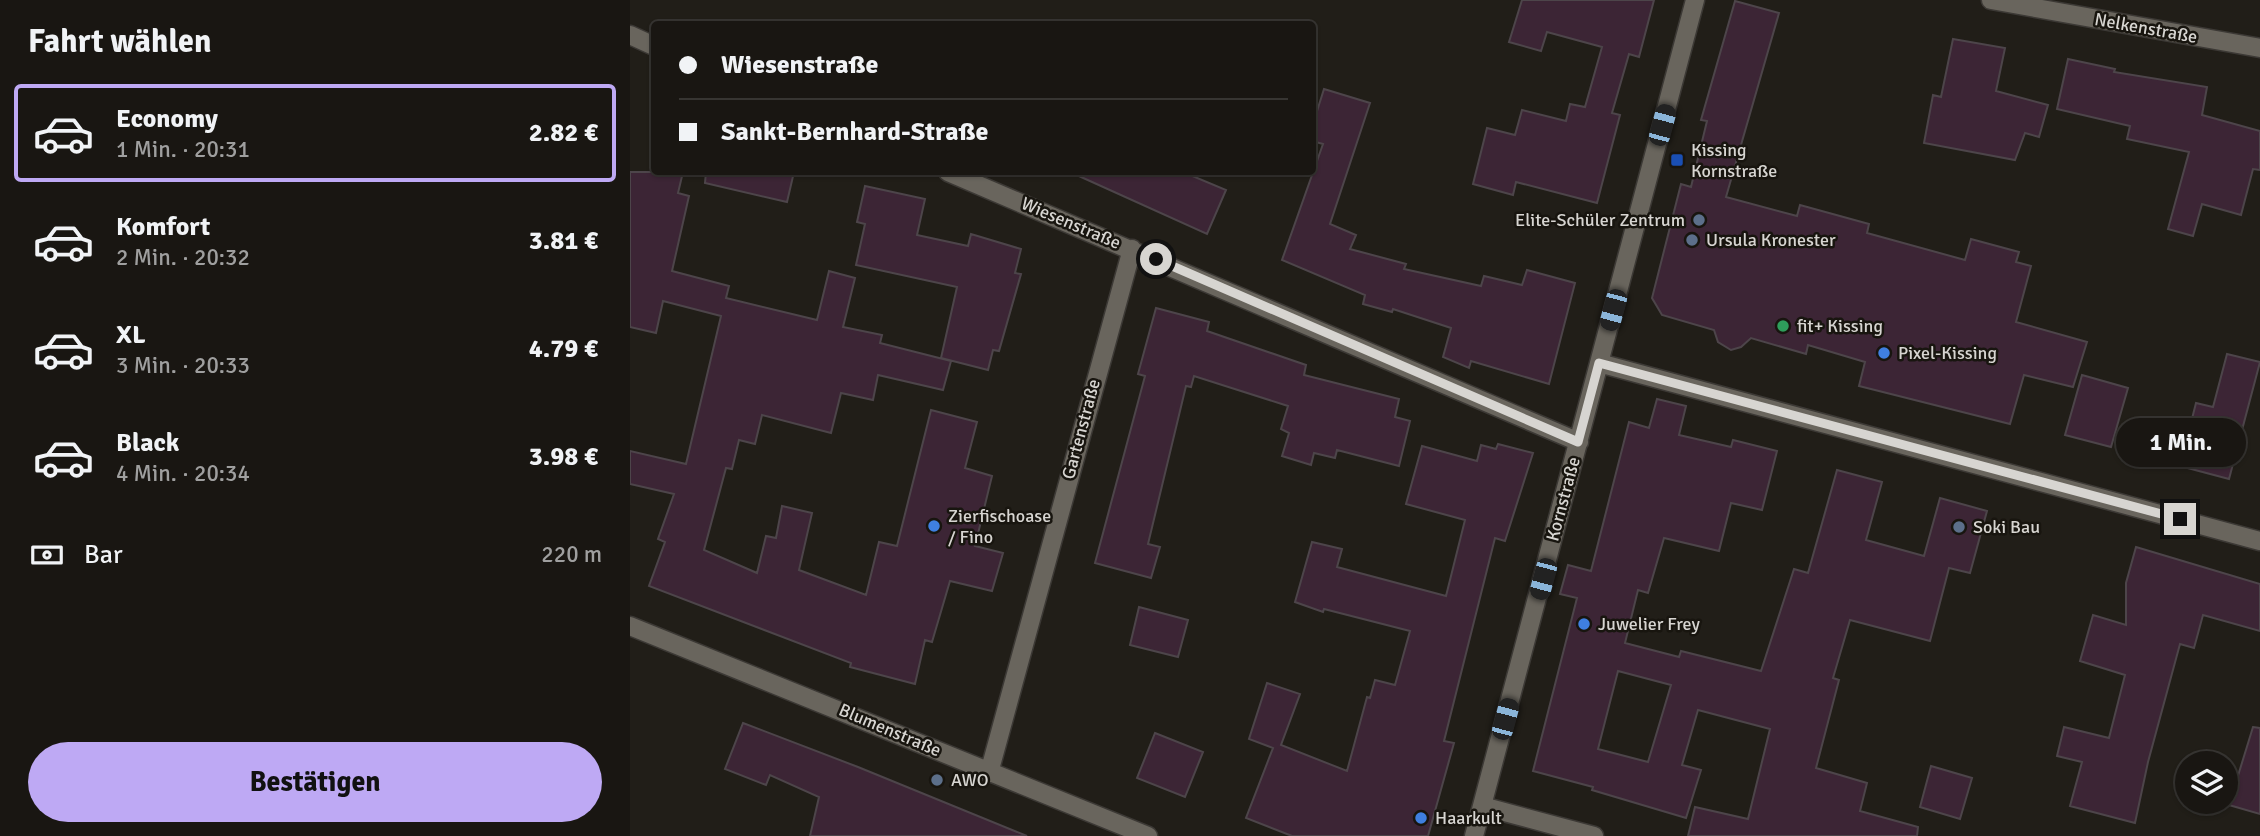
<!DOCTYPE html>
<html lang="de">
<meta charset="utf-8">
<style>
body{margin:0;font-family:Signika,sans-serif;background:#262320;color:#f1f3f6;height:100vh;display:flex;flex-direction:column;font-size:26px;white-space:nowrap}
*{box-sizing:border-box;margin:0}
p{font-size:23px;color:#9f9f9f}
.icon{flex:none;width:38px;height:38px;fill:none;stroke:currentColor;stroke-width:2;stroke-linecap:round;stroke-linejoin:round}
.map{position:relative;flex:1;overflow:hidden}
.panel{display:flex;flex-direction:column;background:#191612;width:630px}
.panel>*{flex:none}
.banner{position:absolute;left:21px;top:21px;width:665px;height:154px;border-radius:7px;box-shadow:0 2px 5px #0004,0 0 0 2px #373532;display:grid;align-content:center;height:154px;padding:0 28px;background:#191612}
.controls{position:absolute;left:1545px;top:751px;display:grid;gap:14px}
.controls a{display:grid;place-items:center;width:63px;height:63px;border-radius:50%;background:#191612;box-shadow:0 2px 5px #0004,0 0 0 2px #373532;font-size:35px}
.end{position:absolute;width:32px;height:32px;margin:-16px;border:9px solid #d7d5d1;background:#111;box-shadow:0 0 0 4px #111}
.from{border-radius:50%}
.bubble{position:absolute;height:49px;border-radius:24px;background:#191612;box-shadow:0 2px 5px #0004,0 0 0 2px #373532;font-size:23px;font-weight:700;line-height:49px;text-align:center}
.car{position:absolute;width:21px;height:42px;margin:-21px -10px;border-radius:9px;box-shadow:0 0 5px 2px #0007;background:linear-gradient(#222 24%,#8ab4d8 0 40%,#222 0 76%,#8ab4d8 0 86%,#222 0)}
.banner b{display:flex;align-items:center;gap:24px;height:66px;font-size:26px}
.banner b+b{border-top:2px solid #373532}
.banner i{width:18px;height:18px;background:#f1f3f6}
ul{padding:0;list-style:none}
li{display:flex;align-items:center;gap:21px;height:98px;margin:0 14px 10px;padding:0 14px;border:4px solid transparent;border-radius:7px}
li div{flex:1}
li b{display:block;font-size:26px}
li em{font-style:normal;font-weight:700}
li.selected{border-color:#bea9f4}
li>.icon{width:63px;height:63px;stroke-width:1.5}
h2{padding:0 28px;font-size:32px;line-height:84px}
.pay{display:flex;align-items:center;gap:18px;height:77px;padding:0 28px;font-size:26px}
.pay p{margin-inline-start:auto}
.button{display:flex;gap:14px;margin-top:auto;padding:14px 28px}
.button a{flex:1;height:80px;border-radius:42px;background:#bea9f4;color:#111;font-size:28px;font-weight:700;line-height:80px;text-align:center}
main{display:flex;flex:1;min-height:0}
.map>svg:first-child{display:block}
.building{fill:#3c2535;stroke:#4d454a;stroke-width:2;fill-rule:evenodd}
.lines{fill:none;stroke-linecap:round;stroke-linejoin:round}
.minor-casing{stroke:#3c3935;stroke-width:21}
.minor{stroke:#69655d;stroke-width:18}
.route{stroke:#d7d5d1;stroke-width:9}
.transit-dot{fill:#1a4fb4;stroke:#18150f;stroke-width:2.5}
.service-dot{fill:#5c6f8a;stroke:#18150f;stroke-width:2.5}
.leisure-dot{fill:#2e9e5b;stroke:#18150f;stroke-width:2.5}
.shop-dot{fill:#3f7fe0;stroke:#18150f;stroke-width:2.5}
.labels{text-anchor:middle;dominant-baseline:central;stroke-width:5;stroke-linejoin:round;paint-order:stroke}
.street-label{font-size:18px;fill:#d7d5d1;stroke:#18150f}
.poi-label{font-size:18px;fill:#d7d5d1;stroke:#18150f;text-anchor:start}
</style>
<main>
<section class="panel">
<h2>Fahrt wählen</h2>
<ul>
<li class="selected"><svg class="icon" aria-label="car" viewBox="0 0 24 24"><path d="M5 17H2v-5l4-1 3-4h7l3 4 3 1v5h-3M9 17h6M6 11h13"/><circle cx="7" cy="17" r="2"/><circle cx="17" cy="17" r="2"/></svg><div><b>Economy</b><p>1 Min. · 20:31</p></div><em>2.82 €</em></li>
<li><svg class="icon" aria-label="car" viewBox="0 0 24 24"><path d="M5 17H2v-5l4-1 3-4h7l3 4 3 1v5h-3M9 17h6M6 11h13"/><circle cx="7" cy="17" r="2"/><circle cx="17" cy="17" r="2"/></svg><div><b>Komfort</b><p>2 Min. · 20:32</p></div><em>3.81 €</em></li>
<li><svg class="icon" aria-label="car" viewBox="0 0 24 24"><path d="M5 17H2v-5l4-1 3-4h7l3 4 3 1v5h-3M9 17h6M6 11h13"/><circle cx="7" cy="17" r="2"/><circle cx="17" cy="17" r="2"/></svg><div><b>XL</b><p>3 Min. · 20:33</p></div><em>4.79 €</em></li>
<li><svg class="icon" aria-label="car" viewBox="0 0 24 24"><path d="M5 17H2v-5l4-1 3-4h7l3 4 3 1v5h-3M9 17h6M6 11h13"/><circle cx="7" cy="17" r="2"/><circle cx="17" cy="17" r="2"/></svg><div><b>Black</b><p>4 Min. · 20:34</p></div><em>3.98 €</em></li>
</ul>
<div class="pay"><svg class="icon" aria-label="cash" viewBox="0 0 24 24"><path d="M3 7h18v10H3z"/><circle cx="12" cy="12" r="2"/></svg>Bar<p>220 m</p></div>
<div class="button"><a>Bestätigen</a></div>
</section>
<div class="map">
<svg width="1630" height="836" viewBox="0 0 1630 836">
<rect width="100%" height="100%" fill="#211e18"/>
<!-- building -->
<path class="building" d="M 892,0 L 1024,0 L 1009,57 L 999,54 L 982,113 L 990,115 L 967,203 L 886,182 L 883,195 L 843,184 L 857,128 L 885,135 L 892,110 L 936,121 L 940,104 L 955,107 L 972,47 L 917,32 L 911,51 L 879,42 Z
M 1105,1 L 1149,13 L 1096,197 L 1167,216 L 1170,205 L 1239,224 L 1237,233 L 1335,260 L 1341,239 L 1389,252 L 1386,262 L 1401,266 L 1386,322 L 1457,342 L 1443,387 L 1394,375 L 1380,424 L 1229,386 L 1235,362 L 1178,345 L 1176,354 L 1121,338 L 1111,347 L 1101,350 L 1088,342 L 1084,330 L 1032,315 L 1022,298 L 1051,184 L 1061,187 L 1077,121 L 1071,120 Z
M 1323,39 L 1375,48 L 1366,91 L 1418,105 L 1409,137 L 1395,133 L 1385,160 L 1294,143 L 1303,95 L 1311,97 Z
M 1438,59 L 1485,69 L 1484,72 L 1577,87 L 1572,115 L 1630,131 L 1630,170 L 1623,169 L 1611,215 L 1572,204 L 1563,236 L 1538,229 L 1559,152 L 1497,139 L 1500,126 L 1427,109 Z
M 694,89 L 740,103 L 700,224 L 726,235 L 720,249 L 776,264 L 774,269 L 851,286 L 854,276 L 892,285 L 897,270 L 945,283 L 919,384 L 841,361 L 839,368 L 813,357 L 821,328 L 763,309 L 762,312 L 733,304 L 735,295 L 652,260 L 693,144 L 682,141 L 682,127 Z
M 0,172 L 53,172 L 48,193 L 59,196 L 42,271 L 99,286 L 96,298 L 187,320 L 199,271 L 225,278 L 213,327 L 252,335 L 250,343 L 321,361 L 313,390 L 248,375 L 243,400 L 211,393 L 201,433 L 132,415 L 125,444 L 109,440 L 102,469 L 96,468 L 74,550 L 127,573 L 136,536 L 146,538 L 152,506 L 182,513 L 169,570 L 236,595 L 249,542 L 267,546 L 301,410 L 347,422 L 335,468 L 362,476 L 345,546 L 373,553 L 362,591 L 320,581 L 302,642 L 295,640 L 285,684 L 220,667 L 221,663 L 19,586 L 35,542 L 28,539 L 44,494 L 0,484 L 0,451 L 56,464 L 91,316 L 33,301 L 26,333 L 0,327 Z
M 76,172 L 164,172 L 157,202 L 75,183 Z
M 440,172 L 553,172 L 596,190 L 577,234 Z
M 235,186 L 295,199 L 287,235 L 338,246 L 341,234 L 391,249 L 385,273 L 391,274 L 369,351 L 363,350 L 358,370 L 311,358 L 327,287 L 226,265 L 235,224 L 227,222 Z
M 526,308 L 579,322 L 577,331 L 676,365 L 674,375 L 769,399 L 765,417 L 780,421 L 769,466 L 707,450 L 705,458 L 684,453 L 681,465 L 652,456 L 659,433 L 651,429 L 658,406 L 564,376 L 561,387 L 556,386 L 518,544 L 530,547 L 521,578 L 465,563 L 515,376 L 508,374 Z
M 1597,354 L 1630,362 L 1599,479 L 1550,466 L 1566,403 L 1583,407 Z
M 1452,375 L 1498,388 L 1481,447 L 1435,435 Z
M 1027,399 L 1056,406 L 1049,435 L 1101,447 L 1103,440 L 1147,451 L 1132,510 L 1101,503 L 1089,551 L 1034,538 L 1018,593 L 1008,590 L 995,643 L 1049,657 L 1051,651 L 1131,671 L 1164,569 L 1178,573 L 1207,470 L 1252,482 L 1236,540 L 1294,556 L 1310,498 L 1357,511 L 1340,573 L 1319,568 L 1300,641 L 1220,620 L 1203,678 L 1209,680 L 1186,768 L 1237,783 L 1230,811 L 1288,827 L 1287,836 L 1058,836 L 1065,807 L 1118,819 L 1140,729 L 1068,710 L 1052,765 L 1071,770 L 1056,818 L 962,790 L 963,787 L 903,771 L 947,598 L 930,594 L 938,565 L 961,571 L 999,422 L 1019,428 ZM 988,671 L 1041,685 L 1018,762 L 968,749 Z
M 868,444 L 903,453 L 875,541 L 865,538 L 814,741 L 824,743 L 798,836 L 662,836 L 616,818 L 643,748 L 619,739 L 637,683 L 670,694 L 651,745 L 717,771 L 737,697 L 740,698 L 745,680 L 765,685 L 780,631 L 694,609 L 693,612 L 665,602 L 682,542 L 712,549 L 707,567 L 816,596 L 835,520 L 776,504 L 792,446 L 847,461 L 851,445 L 866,449 Z
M 1506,547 L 1630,584 L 1630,631 L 1573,615 L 1564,648 L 1550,644 L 1518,762 L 1505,823 L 1440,806 L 1452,762 L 1427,756 L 1434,727 L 1479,738 L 1495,675 L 1450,661 L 1463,615 L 1496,625 L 1496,583 Z
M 509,607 L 558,620 L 548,657 L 500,645 Z
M 113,723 L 228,767 L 397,836 L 180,836 L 189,797 L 140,775 L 136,785 L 95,769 Z
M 1623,727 L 1630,728 L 1630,814 L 1599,805 Z
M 525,733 L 573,752 L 555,797 L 507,778 Z
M 1301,766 L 1342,778 L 1330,819 L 1290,807 Z"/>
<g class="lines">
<!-- minor casing -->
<g class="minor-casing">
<path id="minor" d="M 1361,0 L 1630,48
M 0,35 L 24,46
M 318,172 L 949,442
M 969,363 L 1630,541
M 0,626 L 518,836
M 359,773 L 502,249
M 852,806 L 964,836
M 844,836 L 1065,0"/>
</g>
<!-- minor -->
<use href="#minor" class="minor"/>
</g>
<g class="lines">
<!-- route -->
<path class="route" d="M 526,259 L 948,442 L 969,363 L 1550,519"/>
</g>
<!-- markers -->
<rect class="transit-dot" x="1040" y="153" width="14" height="14" rx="3.5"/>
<g class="service-dot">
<circle cx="1069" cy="220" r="7"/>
<circle cx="1062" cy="240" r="7"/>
<circle cx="1329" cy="527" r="7"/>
<circle cx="307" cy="780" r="7"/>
</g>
<circle class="leisure-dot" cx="1153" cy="326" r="7"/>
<g class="shop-dot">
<circle cx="1254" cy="353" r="7"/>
<circle cx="304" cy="526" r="7"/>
<circle cx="954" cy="624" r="7"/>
<circle cx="791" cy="818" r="7"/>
</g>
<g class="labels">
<!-- street labels -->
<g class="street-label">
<text transform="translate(1516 28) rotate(10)">Nelkenstraße</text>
<text transform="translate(441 223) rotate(23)">Wiesenstraße</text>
<text transform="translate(451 429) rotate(-75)">Gartenstraße</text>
<text transform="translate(933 499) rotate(-75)">Kornstraße</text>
<text transform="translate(260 730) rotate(23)">Blumenstraße</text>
</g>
<!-- poi labels -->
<g class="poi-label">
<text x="1061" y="150">Kissing<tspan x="1061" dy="21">Kornstraße</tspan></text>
<text x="1055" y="220" text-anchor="end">Elite-Schüler Zentrum</text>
<text x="1076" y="240">Ursula Kronester</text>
<text x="1167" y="326">fit+ Kissing</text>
<text x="1268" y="353">Pixel-Kissing</text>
<text x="318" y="516">Zierfischoase<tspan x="318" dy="21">/ Fino</tspan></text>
<text x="1343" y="527">Soki Bau</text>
<text x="968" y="624">Juwelier Frey</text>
<text x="321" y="780">AWO</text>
<text x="805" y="818">Haarkult</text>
</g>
</g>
</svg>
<div class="controls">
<a><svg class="icon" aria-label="layers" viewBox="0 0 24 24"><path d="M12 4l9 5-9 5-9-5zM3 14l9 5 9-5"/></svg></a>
</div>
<i class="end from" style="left:526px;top:259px"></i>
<i class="end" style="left:1550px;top:519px"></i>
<div class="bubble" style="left:1486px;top:418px;width:130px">1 Min.</div>
<i class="car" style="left:1032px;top:125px;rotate:15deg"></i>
<i class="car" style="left:983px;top:310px;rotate:195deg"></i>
<i class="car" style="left:913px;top:579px;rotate:195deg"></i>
<i class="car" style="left:875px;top:719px;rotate:15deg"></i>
<div class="banner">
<b><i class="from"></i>Wiesenstraße</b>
<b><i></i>Sankt-Bernhard-Straße</b>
</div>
</div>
</main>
